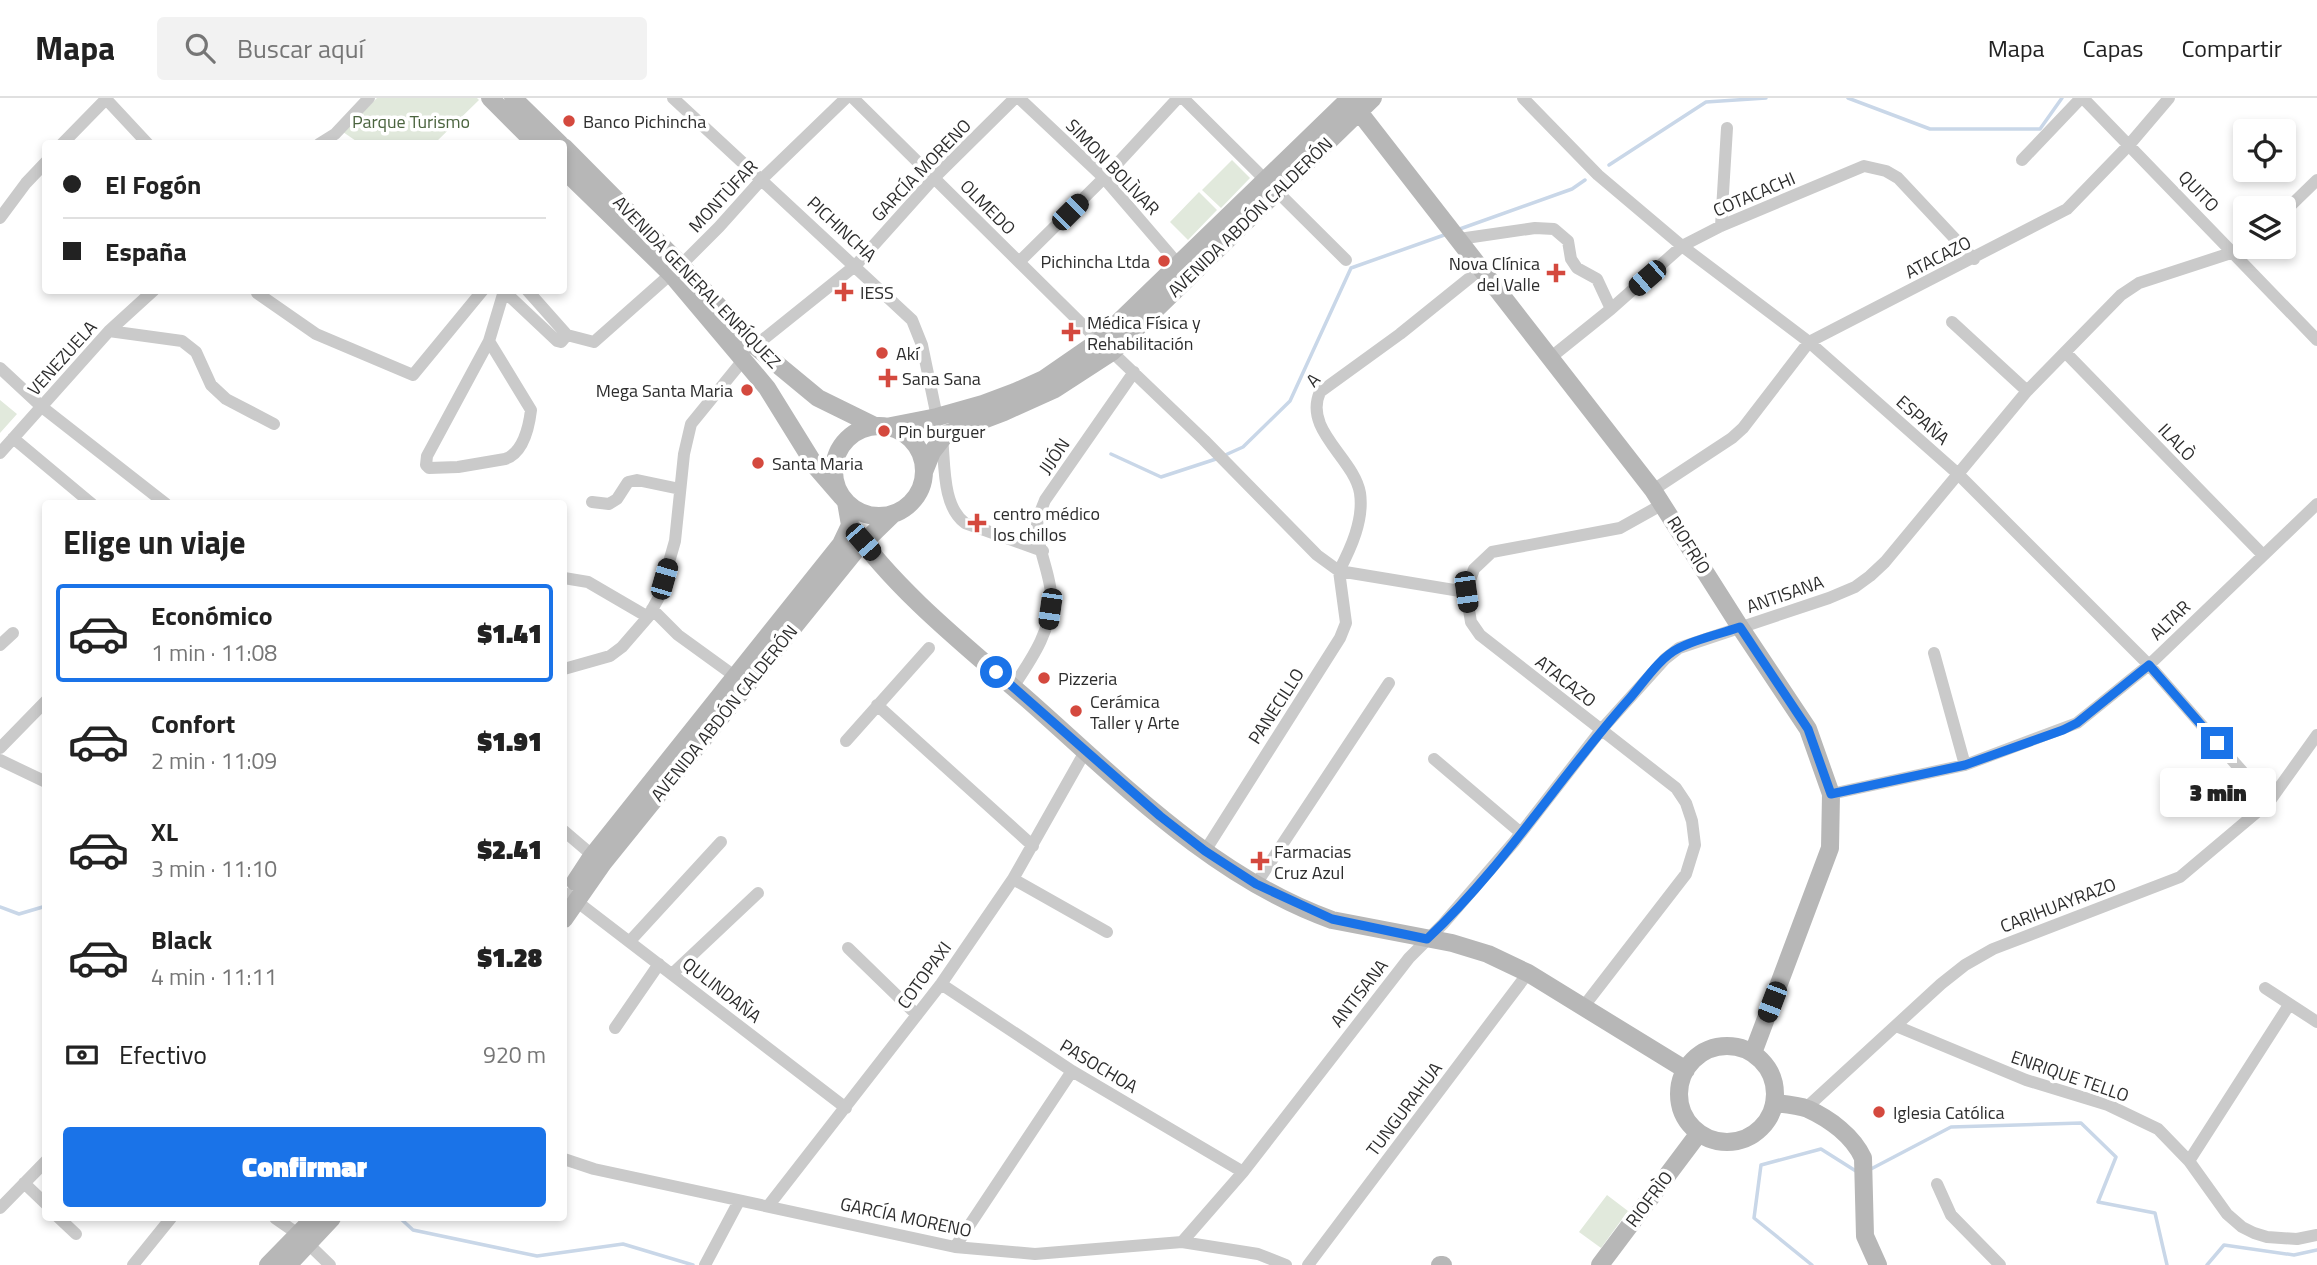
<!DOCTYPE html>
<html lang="es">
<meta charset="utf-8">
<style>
body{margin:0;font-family:"Titillium Web",sans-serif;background:#f2f2f2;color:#222;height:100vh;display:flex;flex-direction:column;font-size:26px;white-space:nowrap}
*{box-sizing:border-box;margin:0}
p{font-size:23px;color:#767676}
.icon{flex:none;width:38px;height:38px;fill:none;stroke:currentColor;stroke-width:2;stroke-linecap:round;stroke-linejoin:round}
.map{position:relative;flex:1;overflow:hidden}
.sheet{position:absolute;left:42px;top:402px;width:525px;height:721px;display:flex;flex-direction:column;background:#fff;border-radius:7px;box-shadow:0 4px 10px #0003}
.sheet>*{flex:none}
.banner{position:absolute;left:42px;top:42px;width:525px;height:154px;border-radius:7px;box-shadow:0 4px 10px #0003;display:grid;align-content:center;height:154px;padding:0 21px;background:#fff}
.fabs{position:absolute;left:2233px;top:21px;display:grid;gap:14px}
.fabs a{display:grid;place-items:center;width:63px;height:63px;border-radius:7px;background:#fff;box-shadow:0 4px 10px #0003;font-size:35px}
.end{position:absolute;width:32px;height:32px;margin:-16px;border:9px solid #1a73e8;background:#fff;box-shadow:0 0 0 4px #fff}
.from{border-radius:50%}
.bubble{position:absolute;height:49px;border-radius:7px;background:#fff;box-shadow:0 4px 10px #0003;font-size:23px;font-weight:800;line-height:49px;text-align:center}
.car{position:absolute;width:21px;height:42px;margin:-21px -10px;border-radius:9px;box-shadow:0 0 5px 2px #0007;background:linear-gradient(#222 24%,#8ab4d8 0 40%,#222 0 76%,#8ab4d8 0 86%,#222 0)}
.banner b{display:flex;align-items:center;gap:24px;height:66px;font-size:26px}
.banner b+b{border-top:2px solid #e0e0e0}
.banner i{width:18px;height:18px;background:#222}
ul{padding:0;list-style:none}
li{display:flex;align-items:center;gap:21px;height:98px;margin:0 14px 10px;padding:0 7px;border:4px solid transparent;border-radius:7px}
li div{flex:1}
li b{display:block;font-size:26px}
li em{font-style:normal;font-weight:800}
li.current{border-color:#1a73e8}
li>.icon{width:63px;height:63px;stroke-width:1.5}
h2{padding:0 21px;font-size:32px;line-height:84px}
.pay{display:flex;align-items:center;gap:18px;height:77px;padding:0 21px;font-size:26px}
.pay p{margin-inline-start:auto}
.primary-button{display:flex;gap:14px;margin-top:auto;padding:14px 21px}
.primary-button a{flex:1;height:80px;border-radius:7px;background:#1a73e8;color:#fff;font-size:28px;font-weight:800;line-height:80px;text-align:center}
header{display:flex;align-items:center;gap:42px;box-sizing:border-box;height:98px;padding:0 35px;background:#fff;border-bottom:2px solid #e0e0e0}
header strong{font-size:33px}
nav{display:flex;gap:38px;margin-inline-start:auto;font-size:24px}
.search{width:490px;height:63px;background:#f2f2f2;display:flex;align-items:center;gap:18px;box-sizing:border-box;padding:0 24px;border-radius:7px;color:#767676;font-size:26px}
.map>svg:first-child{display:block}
.green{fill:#e1e9dc}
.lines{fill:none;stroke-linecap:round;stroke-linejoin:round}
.stream{stroke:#c9d7e8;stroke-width:3.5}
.street{stroke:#cacaca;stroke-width:12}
.secondary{stroke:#b7b7b7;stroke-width:18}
.route{stroke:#1a73e8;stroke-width:9}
.poi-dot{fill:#d4493e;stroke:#fff;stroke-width:2.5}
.labels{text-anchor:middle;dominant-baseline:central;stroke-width:7;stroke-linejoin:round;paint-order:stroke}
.park-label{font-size:18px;fill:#4b643f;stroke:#fff}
.poi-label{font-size:18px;fill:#2d2d2d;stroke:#fff;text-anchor:start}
.street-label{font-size:18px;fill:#2d2d2d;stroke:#fff}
</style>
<header>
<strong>Mapa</strong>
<div class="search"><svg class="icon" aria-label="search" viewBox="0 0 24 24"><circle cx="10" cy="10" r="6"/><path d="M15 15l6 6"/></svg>Buscar aquí</div>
<nav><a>Mapa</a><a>Capas</a><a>Compartir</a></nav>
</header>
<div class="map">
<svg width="2317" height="1167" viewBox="0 0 2317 1167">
<rect width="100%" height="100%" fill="#fff"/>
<!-- green -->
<path class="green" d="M 377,0 L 477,0 L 479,2 L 435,45 L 359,45 L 343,34 Z
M 1232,62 L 1250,80 L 1221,110 L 1202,92 Z
M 1199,94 L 1217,112 L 1188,142 L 1170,124 Z
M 0,302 L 17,316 L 0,335 Z
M 1607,1097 L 1628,1113 L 1601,1150 L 1579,1134 Z"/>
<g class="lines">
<!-- stream -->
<path class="stream" d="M 1848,0 L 1930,31 L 2040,31 L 2062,0
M 1609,67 L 1706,4 L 1766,0
M 1457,132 L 1572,91 L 1585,82
M 1111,356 L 1161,379 L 1216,361
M 1223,358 L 1243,349 L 1290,303 L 1351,170 L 1447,136
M 0,809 L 19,816 L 46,808
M 1869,1072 L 1951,1029 L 2081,1025 L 2116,1059 L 2098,1104 L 2155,1115 L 2167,1167
M 400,1120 L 413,1132 L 537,1158 L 623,1146 L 693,1167
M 1812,1167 L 1754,1120 L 1761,1067 L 1821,1051 L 1859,1075
M 2207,1167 L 2224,1147 L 2294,1157 L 2317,1152"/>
<!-- street -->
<path class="street" d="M 673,0 L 912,222 L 922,247 L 937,319
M 853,0 L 1099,243
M 1019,0 L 1104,80 L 1178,166
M 1183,0 L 1346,162
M 1523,0 L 1598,77 L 1682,148 L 1809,244 L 1957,375 L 2149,567 L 2269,704
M 2083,0 L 2317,242
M 106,1 L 148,46
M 62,46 L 107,0
M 319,46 L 335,36 L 369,0
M 2022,62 L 2081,0
M 2284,114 L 2317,82
M 0,120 L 26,85 L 46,64
M 1721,128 L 1727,30
M 1459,141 L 1535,130 L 1554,131 L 1568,143 L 1571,161 L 1577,170 L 1597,181 L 1611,211
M 1019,164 L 1104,80 L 1178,0
M 527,192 L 567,237 L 594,244 L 681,167 L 719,129 L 762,81 L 846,0
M 257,195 L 316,236 L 413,277 L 483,192
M 1952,224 L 2027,293
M 109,233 L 182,243 L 196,254 L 211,287 L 226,301 L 274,326
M 489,243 L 531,312 C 529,329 523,355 505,361 L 458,369 L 429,370 L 426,367 L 427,358 Z
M 489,243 L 504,193 L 557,243 L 561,244 L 567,237
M 755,248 L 856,167 L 934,80 L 1015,0
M 1112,254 L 1204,342 L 1317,457 L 1339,473 L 1466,494
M 2065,254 L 2263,457
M 1550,260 L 1611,211 L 1682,148 L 1721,128 L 1864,68 L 1886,73 L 1898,80 L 1974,161
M 0,270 L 42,309 L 166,406
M 942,339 C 945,366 942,408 965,425 L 1043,453
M 13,340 L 92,406
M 0,355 L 109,233 L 154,192
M 1653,392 L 1732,340 L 1743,330 L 1809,244 L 2067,111 L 2129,47 L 2169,0
M 592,404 L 609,406 L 617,401 L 628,384 L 637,382 L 680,391
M 1339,473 C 1351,450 1364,422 1360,395 C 1354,360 1303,332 1320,294 L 1400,236 L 1482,170
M 564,480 L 588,484 L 648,519
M 652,511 L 678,537 L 736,579
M 0,547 L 13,535
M 1934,555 L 1965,667
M 564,571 L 610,558 L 622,549 L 648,519 L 659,499 L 675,443 L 684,356 L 691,326 L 744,261
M 1013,589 C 1031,562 1053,531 1051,496 C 1050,475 1036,446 1037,427 C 1038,418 1042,410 1045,402 L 1134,274
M 877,607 L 1033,748
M 846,643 L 929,550
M 0,650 L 46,603
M 1434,661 L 1521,735
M 0,662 L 46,684
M 1831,696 L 1965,667 L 2077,625 L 2149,567 L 2317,406
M 564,733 L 598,762
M 1205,753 L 1340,540 L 1346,525 L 1339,473
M 1013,781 L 1107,834
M 1256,786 L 1389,585
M 567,796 L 846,1010
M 630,843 L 721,744
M 848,850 L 917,917
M 672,876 L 758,795
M 941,886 L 1072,973 L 1243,1074
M 2265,890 L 2317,924
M 1584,908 L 1686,776 L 1695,747 L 1692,723 L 1686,705 L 1676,690 L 1480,537 L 1471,524 L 1466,494 L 1474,471 L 1492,454 L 1620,430 L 1663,406
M 1896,928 L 2026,982 L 2108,1007 L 2158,1031 L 2189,1063 L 2227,1116 L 2242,1129 L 2254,1135 L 2267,1139 L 2297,1141 L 2317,1137
M 615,930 L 659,866
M 1806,1010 L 1941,886 L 1965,867 L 1993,851 L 2180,779 L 2269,704 L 2317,637
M 564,1061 L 594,1071 L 955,1149 L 1035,1156 L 1182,1144 L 1258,1156 L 1286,1167
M 2189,1063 L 2289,907
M 24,1085 L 46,1106
M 1937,1086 L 1951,1117 L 2000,1167
M 769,1107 L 941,886 L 1013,781 L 1086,652
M 0,1110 L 46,1063
M 59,1120 L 76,1136
M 275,1120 L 298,1136 L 330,1167
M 1182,1144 L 1243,1074 L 1409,860 L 1443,826 L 1514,744 L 1601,632 L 1665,561 L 1679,550 L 1829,500 L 1855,489 L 1870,478 L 1885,464 L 2027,293 L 2121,197 L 2139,185 L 2234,154 L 2245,148
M 955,1149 L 1072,973
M 133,1167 L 171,1120
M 705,1167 L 739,1103
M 1308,1167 L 1528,875"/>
<!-- secondary -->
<path class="secondary" d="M 490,0 L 536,46
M 513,0 L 560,46
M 1349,1 L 1653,392 L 1740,529 L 1808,631 L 1831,696 L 1830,750 L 1753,955
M 564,49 L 681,167 L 755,248 L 818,300 L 875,328
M 564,72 L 671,176 L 767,290 L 816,369 L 842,399
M834 373a45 45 0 1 1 90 0a45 45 0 1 1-90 0Z
M 886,329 L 937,319 L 983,306 L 1015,294 L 1044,281 L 1099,243 L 1350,0
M 924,374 L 932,354 L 946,336 L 1004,314 L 1055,291 L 1112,254 L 1373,0
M 850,427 C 896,493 967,549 1028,602 C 1121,684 1212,779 1332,822 L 1452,845 L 1488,856 L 1528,875 L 1686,972
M 575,784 L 592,758 L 841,446 L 850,427 L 846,404
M 564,821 L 603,765 L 856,452 L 893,416
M1679 996a48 48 0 1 1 96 0a48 48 0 1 1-96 0Z
M 1774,1005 C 1785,1006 1798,1007 1808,1011 C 1830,1021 1853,1038 1863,1060 L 1865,1138 L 1878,1167
M 268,1167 L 314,1120
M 288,1167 L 332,1120
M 1440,1167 L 1443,1167
M 1600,1167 L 1699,1035"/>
</g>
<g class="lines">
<!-- route -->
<path class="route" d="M 996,574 L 1160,718 L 1205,753 L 1256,786 L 1332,821 L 1427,841 C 1504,769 1560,678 1630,600 C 1644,584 1659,560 1679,550 C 1697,541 1720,536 1740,529 L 1808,631 L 1831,696 L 1965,667 L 2063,632 L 2077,625 L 2149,567 L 2217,645"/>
</g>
<!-- markers -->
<g class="poi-dot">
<circle cx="569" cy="23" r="7"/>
<circle cx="1164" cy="163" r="7"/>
<path d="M1552.5 164.5h7v7h7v7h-7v7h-7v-7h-7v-7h7z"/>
<path d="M840.5 183.5h7v7h7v7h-7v7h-7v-7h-7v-7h7z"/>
<path d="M1067.5 223.5h7v7h7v7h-7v7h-7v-7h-7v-7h7z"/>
<circle cx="882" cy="255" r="7"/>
<path d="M884.5 269.5h7v7h7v7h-7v7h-7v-7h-7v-7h7z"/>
<circle cx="747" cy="292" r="7"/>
<circle cx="884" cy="333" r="7"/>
<circle cx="758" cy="365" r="7"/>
<path d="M973.5 414.5h7v7h7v7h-7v7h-7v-7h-7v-7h7z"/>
<circle cx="1044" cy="580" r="7"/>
<circle cx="1076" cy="613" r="7"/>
<path d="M1256.5 752.5h7v7h7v7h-7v7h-7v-7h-7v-7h7z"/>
<circle cx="1879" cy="1014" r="7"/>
</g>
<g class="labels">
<!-- park labels -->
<g class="park-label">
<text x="411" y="23">Parque Turismo</text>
</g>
<!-- poi labels -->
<g class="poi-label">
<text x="583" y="23">Banco Pichincha</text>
<text x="1150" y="163" text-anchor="end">Pichincha Ltda</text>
<text x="1540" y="165" text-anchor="end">Nova Clínica<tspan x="1540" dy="21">del Valle</tspan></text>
<text x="860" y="194">IESS</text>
<text x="1087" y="224">Médica Física y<tspan x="1087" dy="21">Rehabilitación</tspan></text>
<text x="896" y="255">Akí</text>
<text x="902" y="280">Sana Sana</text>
<text x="733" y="292" text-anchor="end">Mega Santa Maria</text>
<text x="898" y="333">Pin burguer</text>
<text x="772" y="365">Santa Maria</text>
<text x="993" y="415">centro médico<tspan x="993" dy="21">los chillos</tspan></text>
<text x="1058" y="580">Pizzeria</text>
<text x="1090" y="603">Cerámica<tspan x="1090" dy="21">Taller y Arte</tspan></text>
<text x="1274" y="753">Farmacias<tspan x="1274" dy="21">Cruz Azul</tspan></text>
<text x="1893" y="1014">Iglesia Católica</text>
</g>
<!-- street labels -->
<g class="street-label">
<text transform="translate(1113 69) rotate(46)">SIMON BOLÌVAR</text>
<text transform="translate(921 72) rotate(-46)">GARCÍA MORENO</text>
<text transform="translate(2199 93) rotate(46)">QUITO</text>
<text transform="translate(1754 96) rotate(-23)">COTACACHI</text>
<text transform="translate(723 98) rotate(-47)">MONTÙFAR</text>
<text transform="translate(988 109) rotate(45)">OLMEDO</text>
<text transform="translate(1250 119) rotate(-44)">AVENIDA ABDÓN CALDERÓN</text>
<text transform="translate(842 131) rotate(43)">PICHINCHA</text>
<text transform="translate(1938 159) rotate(-27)">ATACAZO</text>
<text transform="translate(697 184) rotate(46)">AVENIDA GENERAL ENRÍQUEZ</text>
<text transform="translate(62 260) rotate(-48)">VENEZUELA</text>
<text transform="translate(1313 282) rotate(-47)">A</text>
<text transform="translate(1923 322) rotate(42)">ESPAÑA</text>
<text transform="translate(2177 344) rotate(46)">ILALÒ</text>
<text transform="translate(1054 358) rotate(-55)">JIJÓN</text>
<text transform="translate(1689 447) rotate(58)">RIOFRÌO</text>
<text transform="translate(1785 496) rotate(-19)">ANTISANA</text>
<text transform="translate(2170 522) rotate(-44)">ALTAR</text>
<text transform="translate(1566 583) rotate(38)">ATACAZO</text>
<text transform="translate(1276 608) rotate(-57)">PANECILLO</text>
<text transform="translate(724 615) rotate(-51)">AVENIDA ABDÓN CALDERÓN</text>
<text transform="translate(2058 807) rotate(-21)">CARIHUAYRAZO</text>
<text transform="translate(924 877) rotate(-54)">COTOPAXI</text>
<text transform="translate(722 892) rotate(38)">QULINDAÑA</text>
<text transform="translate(1359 895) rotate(-52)">ANTISANA</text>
<text transform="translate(1099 968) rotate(31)">PASOCHOA</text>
<text transform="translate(2070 978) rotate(19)">ENRIQUE TELLO</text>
<text transform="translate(1404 1011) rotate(-53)">TUNGURAHUA</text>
<text transform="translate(1649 1101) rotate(-53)">RIOFRÌO</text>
<text transform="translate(906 1119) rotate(12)">GARCÍA MORENO</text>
</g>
</g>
</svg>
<div class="fabs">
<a><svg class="icon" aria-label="locate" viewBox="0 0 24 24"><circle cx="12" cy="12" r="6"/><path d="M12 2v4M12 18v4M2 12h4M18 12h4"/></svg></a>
<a><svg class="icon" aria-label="layers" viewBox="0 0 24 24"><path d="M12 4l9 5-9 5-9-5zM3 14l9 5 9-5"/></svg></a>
</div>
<i class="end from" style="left:996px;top:574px"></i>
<i class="end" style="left:2217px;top:645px"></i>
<div class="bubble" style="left:2160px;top:670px;width:116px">3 min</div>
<i class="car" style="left:1070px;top:114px;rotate:45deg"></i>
<i class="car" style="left:1647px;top:180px;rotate:229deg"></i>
<i class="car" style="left:863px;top:444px;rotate:139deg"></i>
<i class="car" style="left:664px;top:481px;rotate:16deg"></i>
<i class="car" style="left:1466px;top:494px;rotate:172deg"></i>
<i class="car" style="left:1050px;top:511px;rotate:188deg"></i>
<i class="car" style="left:1772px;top:904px;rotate:201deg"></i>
<div class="banner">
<b><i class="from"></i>El Fogón</b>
<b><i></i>España</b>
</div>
<section class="sheet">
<h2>Elige un viaje</h2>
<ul>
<li class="current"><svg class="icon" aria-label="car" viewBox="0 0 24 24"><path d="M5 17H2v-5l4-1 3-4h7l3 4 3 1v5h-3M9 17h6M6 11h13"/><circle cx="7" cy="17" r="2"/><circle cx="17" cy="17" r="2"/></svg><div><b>Económico</b><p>1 min · 11:08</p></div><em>$1.41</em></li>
<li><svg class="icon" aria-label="car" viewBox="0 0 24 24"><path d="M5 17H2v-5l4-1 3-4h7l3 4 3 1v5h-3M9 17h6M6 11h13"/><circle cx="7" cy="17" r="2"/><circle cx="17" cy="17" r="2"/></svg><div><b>Confort</b><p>2 min · 11:09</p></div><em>$1.91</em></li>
<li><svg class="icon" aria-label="car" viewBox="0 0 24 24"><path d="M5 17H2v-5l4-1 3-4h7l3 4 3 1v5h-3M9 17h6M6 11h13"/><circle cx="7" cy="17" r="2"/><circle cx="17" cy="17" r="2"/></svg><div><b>XL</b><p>3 min · 11:10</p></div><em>$2.41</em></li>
<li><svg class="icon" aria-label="car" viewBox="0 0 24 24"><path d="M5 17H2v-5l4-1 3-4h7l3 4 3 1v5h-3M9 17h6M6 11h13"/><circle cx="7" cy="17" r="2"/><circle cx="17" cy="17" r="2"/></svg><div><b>Black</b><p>4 min · 11:11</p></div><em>$1.28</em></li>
</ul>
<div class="pay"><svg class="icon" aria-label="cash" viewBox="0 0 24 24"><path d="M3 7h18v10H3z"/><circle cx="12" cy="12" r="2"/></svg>Efectivo<p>920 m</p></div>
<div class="primary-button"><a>Confirmar</a></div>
</section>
</div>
